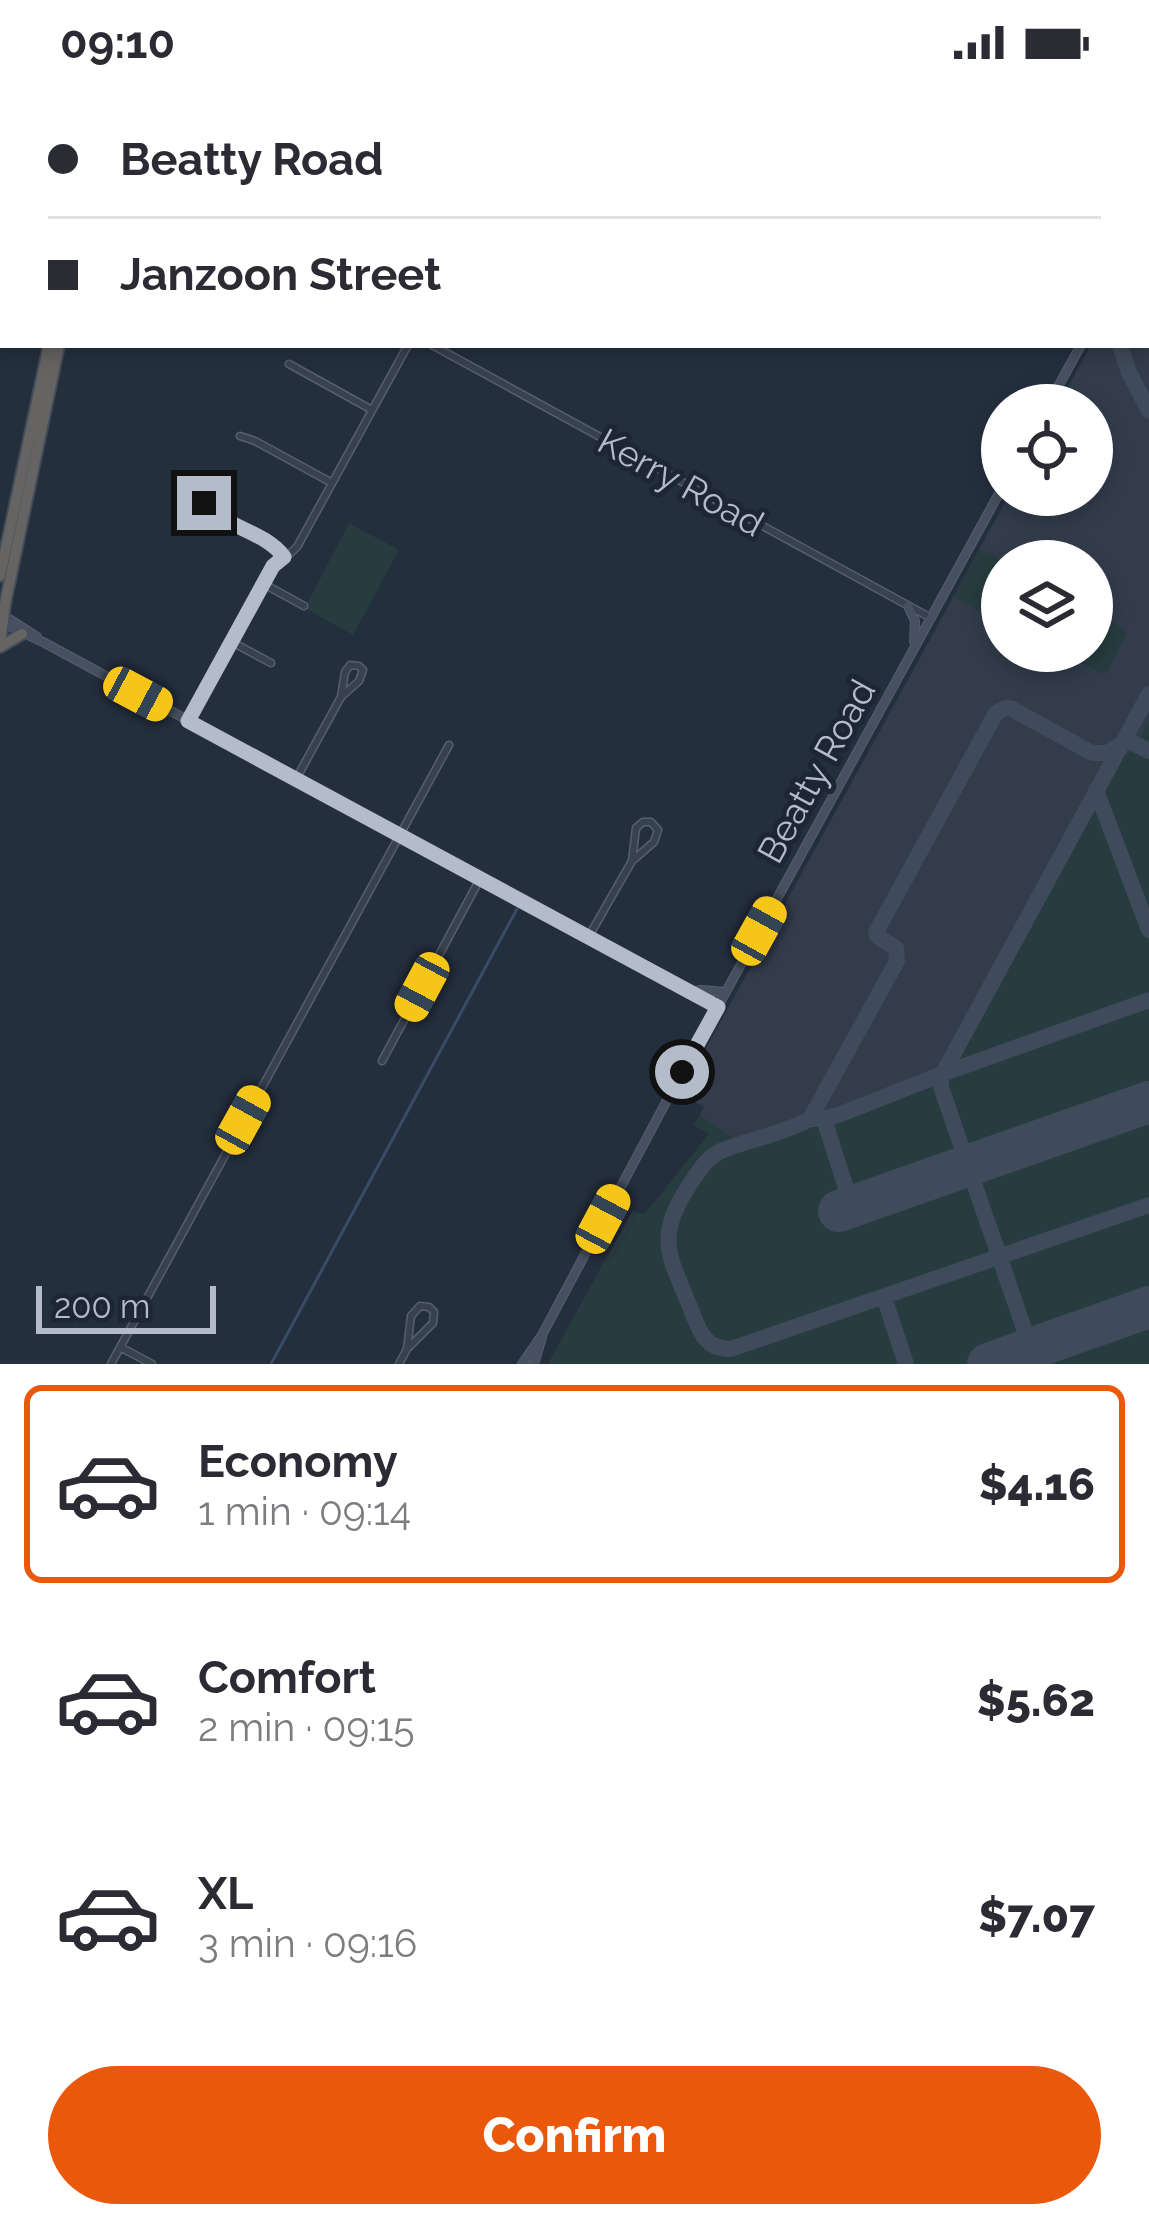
<!DOCTYPE html>
<meta charset="utf-8">
<style>
body{margin:0;font-family:Raleway,sans-serif;background:#f7f7f7;color:#2b2b33;height:100vh;display:flex;flex-direction:column;font-size:45px;white-space:nowrap}
*{box-sizing:border-box;margin:0}
p{font-size:39px;color:#7c7c81}
.icon{flex:none;width:66px;height:66px;fill:none;stroke:currentColor;stroke-width:2;stroke-linecap:round;stroke-linejoin:round}
.map{position:relative;height:1280px;overflow:hidden}
.details{display:flex;flex-direction:column;background:#fff;flex:1}
.details>*{flex:none}
.hud{position:absolute;left:0px;top:0px;width:1149px;height:264px;box-shadow:0 6px 18px #0003;display:grid;align-content:center;height:264px;padding:0 48px;background:#fff}
.controls{position:absolute;left:981px;top:300px;display:grid;gap:24px}
.controls a{display:grid;place-items:center;width:132px;height:132px;border-radius:50%;background:#fff;box-shadow:0 6px 18px #0003;font-size:60px}
.scale{position:absolute;left:36px;bottom:30px;width:180px;box-sizing:border-box;padding-left:12px;border:6px solid #b4bcc9;border-top:0;font-size:33px;line-height:42px;white-space:nowrap;color:#b4bcc9;-webkit-text-stroke:9px #1d2633;paint-order:stroke}
.end{position:absolute;width:54px;height:54px;margin:-27px;border:15px solid #b4bcc9;background:#111;box-shadow:0 0 0 6px #111}
.from{border-radius:50%}
.car{position:absolute;width:36px;height:72px;margin:-36px -18px;border-radius:15px;box-shadow:0 0 9px 3px #0007;background:linear-gradient(#f5c518 24%,#345 0 40%,#f5c518 0 76%,#345 0 86%,#f5c518 0)}
.hud b{display:flex;align-items:center;gap:42px;height:114px;font-size:45px}
.hud b+b{border-top:3px solid #e1e1e2}
.hud i{width:30px;height:30px;background:#2b2b33}
ul{padding:21px 0 0;list-style:none}
li{display:flex;align-items:center;gap:36px;height:198px;margin:0 24px 18px;padding:0 24px;border:6px solid transparent;border-radius:18px}
li div{flex:1}
li b{display:block;font-size:45px}
li em{font-style:normal;font-weight:800}
li.current{border-color:#ea580c}
li>.icon{width:108px;height:108px;stroke-width:1.5}
.primary-button{display:flex;gap:24px;margin-top:auto;padding:24px 48px}
.primary-button a{flex:1;height:138px;border-radius:72px;background:#ea580c;color:#fff;font-size:48px;font-weight:800;line-height:138px;text-align:center}
.status{display:flex;justify-content:space-between;align-items:center;height:84px;padding:0 60px;background:#fff;direction:ltr}
.status svg{height:33px;fill:currentColor}
.map>svg:first-child{display:block}
.airport{fill:#323c4b;fill-rule:evenodd}
.green{fill:#263c3f}
.lines{fill:none;stroke-linecap:round;stroke-linejoin:round}
.stream{stroke:#394c67;stroke-width:3}
.taxiway{stroke:#3f4a5a;stroke-width:16}
.runway{stroke:#3f4a5a;stroke-width:42}
.minor-casing{stroke:#565f6c;stroke-width:9}
.tertiary-casing{stroke:#565f6c;stroke-width:9}
.secondary-casing{stroke:#565f6c;stroke-width:10}
.trunk-casing{stroke:#434c59;stroke-width:14}
.minor{stroke:#38414e;stroke-width:6}
.tertiary{stroke:#38414e;stroke-width:6}
.secondary{stroke:#465061;stroke-width:8}
.trunk{stroke:#656462;stroke-width:10}
.route{stroke:#b4bcc9;stroke-width:15}
.labels{text-anchor:middle;dominant-baseline:central;stroke-width:10;stroke-linejoin:round;paint-order:stroke}
.street-label{font-size:36px;fill:#b4bcc9;stroke:#1d2633}
</style>
<div class="status"><b>09:10</b><svg viewBox="0 0 49 12"><path d="M0 12V9h3v3zM5 12V6h3v6zM10 12V3h3v9zM15 12V0h3v12zM26 1h20v11H26zM47 4h2v5h-2z"/></svg></div>
<div class="map">
<svg width="1149" height="1280" viewBox="0 0 1149 1280">
<rect width="100%" height="100%" fill="#242f3e"/>
<!-- airport -->
<path class="airport" d="M 1149,156 L 1149,1280 L 548,1280 L 633,1126 L 644,1131 L 709,1050 L 694,1041 L 704,1023 L 681,1010 L 1009,411 L 1092,411 L 1092,321 L 1058,321 L 1091,261 L 1146,261 L 1146,161 ZM 1002,477 L 1092,477 L 1092,567 L 1002,567 Z"/>
<!-- green -->
<path class="green" d="M 556,0 L 1078,0 L 1076,3 L 561,3 Z
M 349,439 L 399,466 L 353,551 L 305,524 Z
M 980,465 L 1003,477 L 1002,526 L 996,536 L 954,513 Z
M 1104,534 L 1125,546 L 1126,550 L 1107,588 L 1100,589 L 1080,578 L 1086,567 L 1092,567 L 1092,556 Z
M 1149,638 L 1149,1280 L 548,1280 L 608,1171 L 612,1171 L 634,1132 L 633,1126 L 644,1131 L 709,1050 L 694,1041 L 700,1031 L 732,1054 L 732,1060 L 718,1067 L 723,1072 L 944,994 L 1120,675 L 1134,665 Z"/>
<g class="lines">
<!-- stream -->
<path class="stream" d="M 271,1280 L 517,825"/>
<!-- taxiway -->
<path class="taxiway" d="M 1146,228 L 1149,231
M 1146,246 L 1149,246
M 1120,261 L 1128,286 L 1149,327
M 1125,655 L 1149,667
M 1096,706 L 1149,846
M 1149,916 L 942,990 L 841,1030 L 824,1035 L 810,1035 C 783,1050 750,1055 721,1067 C 706,1074 699,1087 690,1100 C 655,1154 668,1169 690,1223 C 699,1245 703,1265 731,1265 L 1149,1121
M 810,1035 L 897,877 L 896,864 L 877,852 L 876,848 L 996,629 L 1005,624 L 1012,625 L 1092,669 L 1107,669 L 1119,662
M 824,1035 L 852,1123
M 884,1213 L 906,1280
M 1031,1265 L 941,1003 L 941,993 L 1149,610"/>
<!-- runway -->
<path class="runway" d="M 1146,238 L 1149,240
M 839,1127 L 1149,1018
M 988,1280 L 1149,1223"/>
<!-- minor casing -->
<g class="minor-casing">
<path id="minor" d="M 0,34 L 3,35
M 0,42 L 3,44
M 0,101 L 3,103
M 289,280 L 372,326
M 240,352 L 255,357 L 332,399
M 204,419 C 225,444 265,447 284,473
M 264,500 L 304,522
M 232,558 L 271,579
M 188,637 L 271,487 L 297,463 L 408,261
M 296,695 L 341,613 L 345,588 L 350,581 L 359,582 L 363,586 L 359,597 L 341,613
M 589,852 L 632,777 L 654,758 L 658,746 L 651,738 L 643,738 L 636,744 L 632,777
M 382,977 L 481,793
M 120,1263 L 152,1280
M 111,1280 L 449,661
M 399,1280 L 407,1265 L 433,1239 L 434,1228 L 429,1223 L 420,1222 L 411,1232 L 407,1265"/>
</g>
<!-- tertiary casing -->
<g class="tertiary-casing">
<path id="tertiary" d="M 432,261 L 931,534"/>
</g>
<!-- secondary casing -->
<g class="secondary-casing">
<path id="secondary" d="M 1146,143 L 1149,137
M 1048,321 L 1081,261
M 908,522 L 915,537 L 914,558
M 0,529 L 37,553
M 0,538 L 43,558 L 718,923
M 692,909 L 700,906 L 725,908
M 522,1280 L 542,1251 L 682,988 L 1002,404
M 534,1280 L 542,1253"/>
</g>
<!-- trunk casing -->
<g class="trunk-casing">
<path id="trunk" d="M 102,3 L 103,0
M 111,3 L 112,0
M 0,492 L 49,261
M 0,559 L 5,520 L 59,261
M 0,563 L 22,550"/>
</g>
<!-- minor -->
<use href="#minor" class="minor"/>
<!-- tertiary -->
<use href="#tertiary" class="tertiary"/>
<!-- secondary -->
<use href="#secondary" class="secondary"/>
<!-- trunk -->
<use href="#trunk" class="trunk"/>
</g>
<g class="lines">
<!-- route -->
<path class="route" d="M 204,419 C 225,444 265,447 284,473 L 273,482 L 188,637 L 718,923 L 682,988"/>
</g>
<g class="labels">
<!-- street labels -->
<g class="street-label">
<text transform="translate(681 398) rotate(29)">Kerry Road</text>
<text transform="translate(816 687) rotate(-61)">Beatty Road</text>
</g>
</g>
</svg>
<div class="controls">
<a><svg class="icon" aria-label="locate" viewBox="0 0 24 24"><circle cx="12" cy="12" r="6"/><path d="M12 2v4M12 18v4M2 12h4M18 12h4"/></svg></a>
<a><svg class="icon" aria-label="layers" viewBox="0 0 24 24"><path d="M12 4l9 5-9 5-9-5zM3 14l9 5 9-5"/></svg></a>
</div>
<div class="scale">200 m</div>
<i class="end from" style="left:682px;top:988px"></i>
<i class="end" style="left:204px;top:419px"></i>
<i class="car" style="left:138px;top:610px;rotate:118deg"></i>
<i class="car" style="left:759px;top:847px;rotate:29deg"></i>
<i class="car" style="left:422px;top:903px;rotate:208deg"></i>
<i class="car" style="left:243px;top:1036px;rotate:29deg"></i>
<i class="car" style="left:603px;top:1135px;rotate:28deg"></i>
<div class="hud">
<b><i class="from"></i>Beatty Road</b>
<b><i></i>Janzoon Street</b>
</div>
</div>
<section class="details">
<ul>
<li class="current"><svg class="icon" aria-label="car" viewBox="0 0 24 24"><path d="M5 17H2v-5l4-1 3-4h7l3 4 3 1v5h-3M9 17h6M6 11h13"/><circle cx="7" cy="17" r="2"/><circle cx="17" cy="17" r="2"/></svg><div><b>Economy</b><p>1 min · 09:14</p></div><em>$4.16</em></li>
<li><svg class="icon" aria-label="car" viewBox="0 0 24 24"><path d="M5 17H2v-5l4-1 3-4h7l3 4 3 1v5h-3M9 17h6M6 11h13"/><circle cx="7" cy="17" r="2"/><circle cx="17" cy="17" r="2"/></svg><div><b>Comfort</b><p>2 min · 09:15</p></div><em>$5.62</em></li>
<li><svg class="icon" aria-label="car" viewBox="0 0 24 24"><path d="M5 17H2v-5l4-1 3-4h7l3 4 3 1v5h-3M9 17h6M6 11h13"/><circle cx="7" cy="17" r="2"/><circle cx="17" cy="17" r="2"/></svg><div><b>XL</b><p>3 min · 09:16</p></div><em>$7.07</em></li>
</ul>
<div class="primary-button"><a>Confirm</a></div>
</section>
